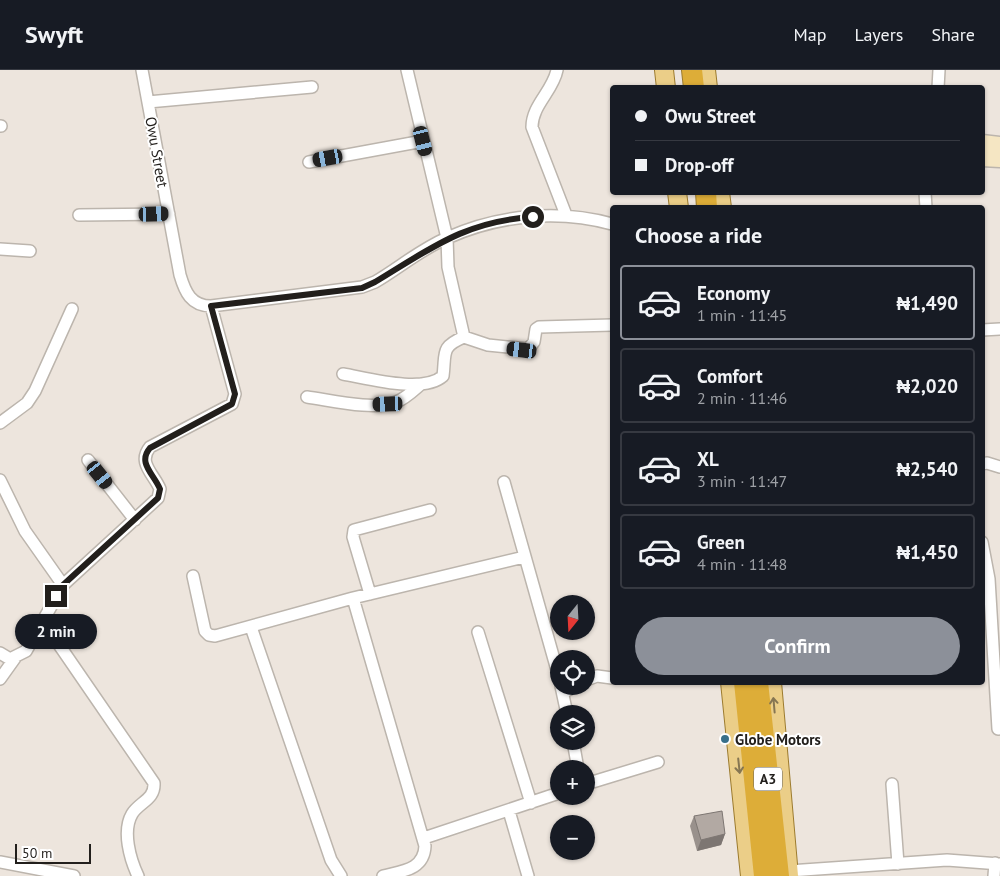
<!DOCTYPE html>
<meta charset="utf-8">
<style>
body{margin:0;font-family:"PT Sans",sans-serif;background:#242831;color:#f1f3f6;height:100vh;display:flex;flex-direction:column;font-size:19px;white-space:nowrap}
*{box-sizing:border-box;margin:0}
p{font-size:16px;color:#9ea1a6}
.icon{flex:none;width:28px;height:28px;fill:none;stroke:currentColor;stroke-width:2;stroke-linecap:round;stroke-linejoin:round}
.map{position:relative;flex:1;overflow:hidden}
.side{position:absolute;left:610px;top:135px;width:375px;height:480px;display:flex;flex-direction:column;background:#171b24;border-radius:5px;box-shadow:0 1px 4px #0004}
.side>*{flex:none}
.banner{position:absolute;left:610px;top:15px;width:375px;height:110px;border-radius:5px;box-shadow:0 1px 4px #0004;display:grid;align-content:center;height:110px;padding:0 25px;background:#171b24}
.needle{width:32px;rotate:198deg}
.controls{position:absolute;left:550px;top:525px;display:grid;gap:10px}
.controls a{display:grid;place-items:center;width:45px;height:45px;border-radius:50%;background:#171b24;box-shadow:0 1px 4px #0004;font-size:25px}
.scale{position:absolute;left:15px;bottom:12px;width:76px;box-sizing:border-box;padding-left:5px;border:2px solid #221f1c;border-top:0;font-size:14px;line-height:18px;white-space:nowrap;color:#221f1c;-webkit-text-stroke:4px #fff;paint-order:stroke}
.end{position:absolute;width:22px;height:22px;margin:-11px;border:6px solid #221f1c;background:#fff;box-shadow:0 0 0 2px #fff}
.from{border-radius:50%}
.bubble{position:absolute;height:35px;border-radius:18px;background:#171b24;box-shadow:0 1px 4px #0004;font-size:16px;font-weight:600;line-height:35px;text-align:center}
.car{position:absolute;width:15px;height:30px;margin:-15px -8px;border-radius:6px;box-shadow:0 0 4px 1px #0007;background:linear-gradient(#222 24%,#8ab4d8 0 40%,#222 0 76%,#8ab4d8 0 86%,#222 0)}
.banner b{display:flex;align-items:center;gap:18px;height:48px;font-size:19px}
.banner b+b{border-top:1px solid #363941}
.banner i{width:12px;height:12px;background:#f1f3f6}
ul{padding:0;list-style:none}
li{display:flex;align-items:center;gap:15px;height:75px;margin:0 10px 8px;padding:0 15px;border:2px solid #363941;border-radius:5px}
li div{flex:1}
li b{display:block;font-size:19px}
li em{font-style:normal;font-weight:600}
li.selected{border-color:#8c9099}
li>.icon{width:45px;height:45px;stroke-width:1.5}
h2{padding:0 25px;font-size:22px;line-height:60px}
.cta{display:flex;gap:10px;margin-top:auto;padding:10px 25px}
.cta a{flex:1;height:58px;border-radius:30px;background:#8c9099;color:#fff;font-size:20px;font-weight:600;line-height:58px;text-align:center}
header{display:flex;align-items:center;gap:30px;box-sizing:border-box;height:70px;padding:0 25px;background:#171b24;border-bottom:1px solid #363941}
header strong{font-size:24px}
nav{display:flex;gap:28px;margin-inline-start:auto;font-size:18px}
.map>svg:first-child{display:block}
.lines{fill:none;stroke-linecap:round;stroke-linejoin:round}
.street-casing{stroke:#bcb5ad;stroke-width:14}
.secondary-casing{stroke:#bcb5ad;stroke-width:19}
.primary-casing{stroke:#9c7b2e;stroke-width:20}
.highway-casing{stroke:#9c7b2e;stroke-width:22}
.street{stroke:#fff;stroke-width:11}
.secondary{stroke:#f5e6c3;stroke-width:16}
.primary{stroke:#ebce88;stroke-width:18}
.highway{stroke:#ddad38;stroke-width:20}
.wall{fill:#99918c}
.shaded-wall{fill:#7d7672}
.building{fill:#b2a9a3;stroke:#7d7672}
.oneway{stroke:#867652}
.route{stroke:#221f1c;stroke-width:6}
.poi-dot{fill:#386f8a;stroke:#fff;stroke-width:2}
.labels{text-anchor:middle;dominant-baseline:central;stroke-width:4;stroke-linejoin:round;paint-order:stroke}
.shield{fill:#fff;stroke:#646260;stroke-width:1}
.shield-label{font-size:14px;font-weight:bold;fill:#221f1c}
.street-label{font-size:15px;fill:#221f1c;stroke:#fff}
.poi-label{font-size:15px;font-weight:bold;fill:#221f1c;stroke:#fff;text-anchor:start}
</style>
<header>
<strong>Swyft</strong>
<nav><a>Map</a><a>Layers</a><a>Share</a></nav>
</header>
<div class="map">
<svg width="1000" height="806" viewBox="0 0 1000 806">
<rect width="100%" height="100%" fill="#ede5dd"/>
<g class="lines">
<!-- street casing -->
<g class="street-casing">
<path id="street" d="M 142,0 L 180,205 C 185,222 191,236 211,236 L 362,217 L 375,212 C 399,198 421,179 447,168 C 498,145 558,139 612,154
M 407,0 L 447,168 L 448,197 L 464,267 L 488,275 L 528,279 L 534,272 L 536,259 L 539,257 L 612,255
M 557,0 C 553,21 532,35 532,57 L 566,145
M 938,18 L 939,0
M 148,32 L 312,17
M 0,56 L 1,56
M 309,92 L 423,71
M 925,122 L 926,138
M 79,145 L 169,144
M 0,179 L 30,181
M 982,260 L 1000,259
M 343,304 C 367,308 423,324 443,306 C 446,283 440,277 464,267
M 307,327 C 330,330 374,341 396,332 C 405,329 413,321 421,314
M 0,353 L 27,333 L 35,321 L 72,239
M 88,390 L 135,450
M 982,394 L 987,393 L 1000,397
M 0,410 L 25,461 L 63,515
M 504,412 L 559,607
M 982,472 L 989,509 L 998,659
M 193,506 L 205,561 L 209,565 L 215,566 L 353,528 L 524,487
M 370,524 L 353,467 L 354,460 L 430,440
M 353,528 L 425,776 C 424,800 402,801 383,806
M 42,550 L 154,713 C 155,730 139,732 132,744 C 122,761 130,789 138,806
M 251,557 L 331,790 L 341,806
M 478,562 L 531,733
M 0,583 L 10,589 L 26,581 L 63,515 L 158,428 L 160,419 C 154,404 137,393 150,377 L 232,334 L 235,324 L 211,236
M 0,609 L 15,588
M 586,610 L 597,606 L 612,608
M 561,616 L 567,644
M 563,623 L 575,616
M 573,671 L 578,699
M 586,714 L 658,692
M 892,714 L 898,794
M 509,741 L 528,806
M 424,768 L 559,723
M 0,792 L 74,806
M 789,801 L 947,790 L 1000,794
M 994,806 L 995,793"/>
</g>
<!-- secondary casing -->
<g class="secondary-casing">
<path id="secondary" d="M 982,73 L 1000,75
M 982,88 L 1000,89"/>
</g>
<!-- primary casing -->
<g class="primary-casing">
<path id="primary" d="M 664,0 L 666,18
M 706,0 L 708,18
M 677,122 L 679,138
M 720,122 L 722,138
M 730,612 L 750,806
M 772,612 L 789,806"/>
</g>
<!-- highway casing -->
<g class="highway-casing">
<path id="highway" d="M 692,0 L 694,18
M 706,122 L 707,138
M 744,612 L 764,806
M 758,612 L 779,806"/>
</g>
<!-- street -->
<use href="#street" class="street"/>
<!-- secondary -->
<use href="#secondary" class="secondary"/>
<!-- primary -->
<use href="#primary" class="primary"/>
<!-- highway -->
<use href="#highway" class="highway"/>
</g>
<!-- wall -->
<path class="wall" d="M 694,746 L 725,764 L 721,775 L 697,781 L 690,756 Z"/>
<!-- shaded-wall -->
<path class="shaded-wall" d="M 725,764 L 721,775 L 697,781 L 701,770 Z"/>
<!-- building -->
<path class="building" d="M 722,741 L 725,764 L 701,770 L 694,746 Z"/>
<!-- one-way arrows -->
<defs><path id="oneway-shaft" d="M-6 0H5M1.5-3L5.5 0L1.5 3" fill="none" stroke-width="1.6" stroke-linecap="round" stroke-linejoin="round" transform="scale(1.25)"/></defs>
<g class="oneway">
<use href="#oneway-shaft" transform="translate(774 635) rotate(-95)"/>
<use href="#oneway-shaft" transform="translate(739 696) rotate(84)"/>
</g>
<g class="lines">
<!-- route -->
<path class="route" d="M 56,526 L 63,515 L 158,428 L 160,419 C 154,404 137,393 150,378 L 232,334 L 235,324 L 211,236 L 362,218 L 375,212 C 430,179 465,151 533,147"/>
</g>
<!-- markers -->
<circle class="poi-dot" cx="725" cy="669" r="5"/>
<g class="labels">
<!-- shield labels -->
<rect class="shield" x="754" y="697.5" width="28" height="23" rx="4"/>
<g class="shield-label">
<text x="768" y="709">A3</text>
</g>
<!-- street labels -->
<g class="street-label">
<text transform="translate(157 82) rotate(80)">Owu Street</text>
</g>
<!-- poi labels -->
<g class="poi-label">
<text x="735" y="669">Globe Motors</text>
</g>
</g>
</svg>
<div class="controls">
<a><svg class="needle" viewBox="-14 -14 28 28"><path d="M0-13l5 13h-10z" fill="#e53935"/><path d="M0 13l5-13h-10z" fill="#9ea1a6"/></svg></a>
<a><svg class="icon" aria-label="locate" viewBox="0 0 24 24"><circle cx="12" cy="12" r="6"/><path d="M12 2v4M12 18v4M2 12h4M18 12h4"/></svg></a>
<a><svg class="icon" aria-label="layers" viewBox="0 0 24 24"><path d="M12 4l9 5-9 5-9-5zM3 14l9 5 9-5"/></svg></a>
<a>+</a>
<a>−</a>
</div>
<div class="scale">50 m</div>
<i class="end from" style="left:533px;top:147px"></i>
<i class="end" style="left:56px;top:526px"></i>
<div class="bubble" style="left:15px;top:544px;width:82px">2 min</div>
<i class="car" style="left:423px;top:71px;rotate:166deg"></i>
<i class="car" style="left:328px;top:88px;rotate:260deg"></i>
<i class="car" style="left:154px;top:144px;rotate:88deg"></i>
<i class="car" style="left:522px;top:280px;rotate:277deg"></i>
<i class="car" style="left:388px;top:334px;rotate:268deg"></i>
<i class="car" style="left:100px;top:405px;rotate:141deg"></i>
<div class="banner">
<b><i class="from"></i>Owu Street</b>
<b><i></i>Drop-off</b>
</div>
<section class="side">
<h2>Choose a ride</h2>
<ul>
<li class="selected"><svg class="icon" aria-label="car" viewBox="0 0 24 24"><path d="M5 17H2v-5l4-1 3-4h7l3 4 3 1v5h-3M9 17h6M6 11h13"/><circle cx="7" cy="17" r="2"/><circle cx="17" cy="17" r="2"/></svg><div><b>Economy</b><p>1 min · 11:45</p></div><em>₦1,490</em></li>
<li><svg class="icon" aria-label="car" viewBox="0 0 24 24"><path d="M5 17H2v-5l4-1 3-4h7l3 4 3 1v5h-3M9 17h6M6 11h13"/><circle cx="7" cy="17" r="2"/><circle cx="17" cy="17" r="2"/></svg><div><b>Comfort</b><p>2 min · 11:46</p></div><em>₦2,020</em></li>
<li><svg class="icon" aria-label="car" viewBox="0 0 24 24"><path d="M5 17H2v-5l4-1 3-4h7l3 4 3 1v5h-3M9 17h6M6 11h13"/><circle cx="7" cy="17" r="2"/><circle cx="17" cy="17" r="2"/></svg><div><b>XL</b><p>3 min · 11:47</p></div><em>₦2,540</em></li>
<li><svg class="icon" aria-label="car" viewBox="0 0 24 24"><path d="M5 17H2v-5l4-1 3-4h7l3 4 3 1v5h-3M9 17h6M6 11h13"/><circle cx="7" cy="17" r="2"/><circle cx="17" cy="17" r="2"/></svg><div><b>Green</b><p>4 min · 11:48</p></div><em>₦1,450</em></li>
</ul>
<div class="cta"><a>Confirm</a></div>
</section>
</div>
